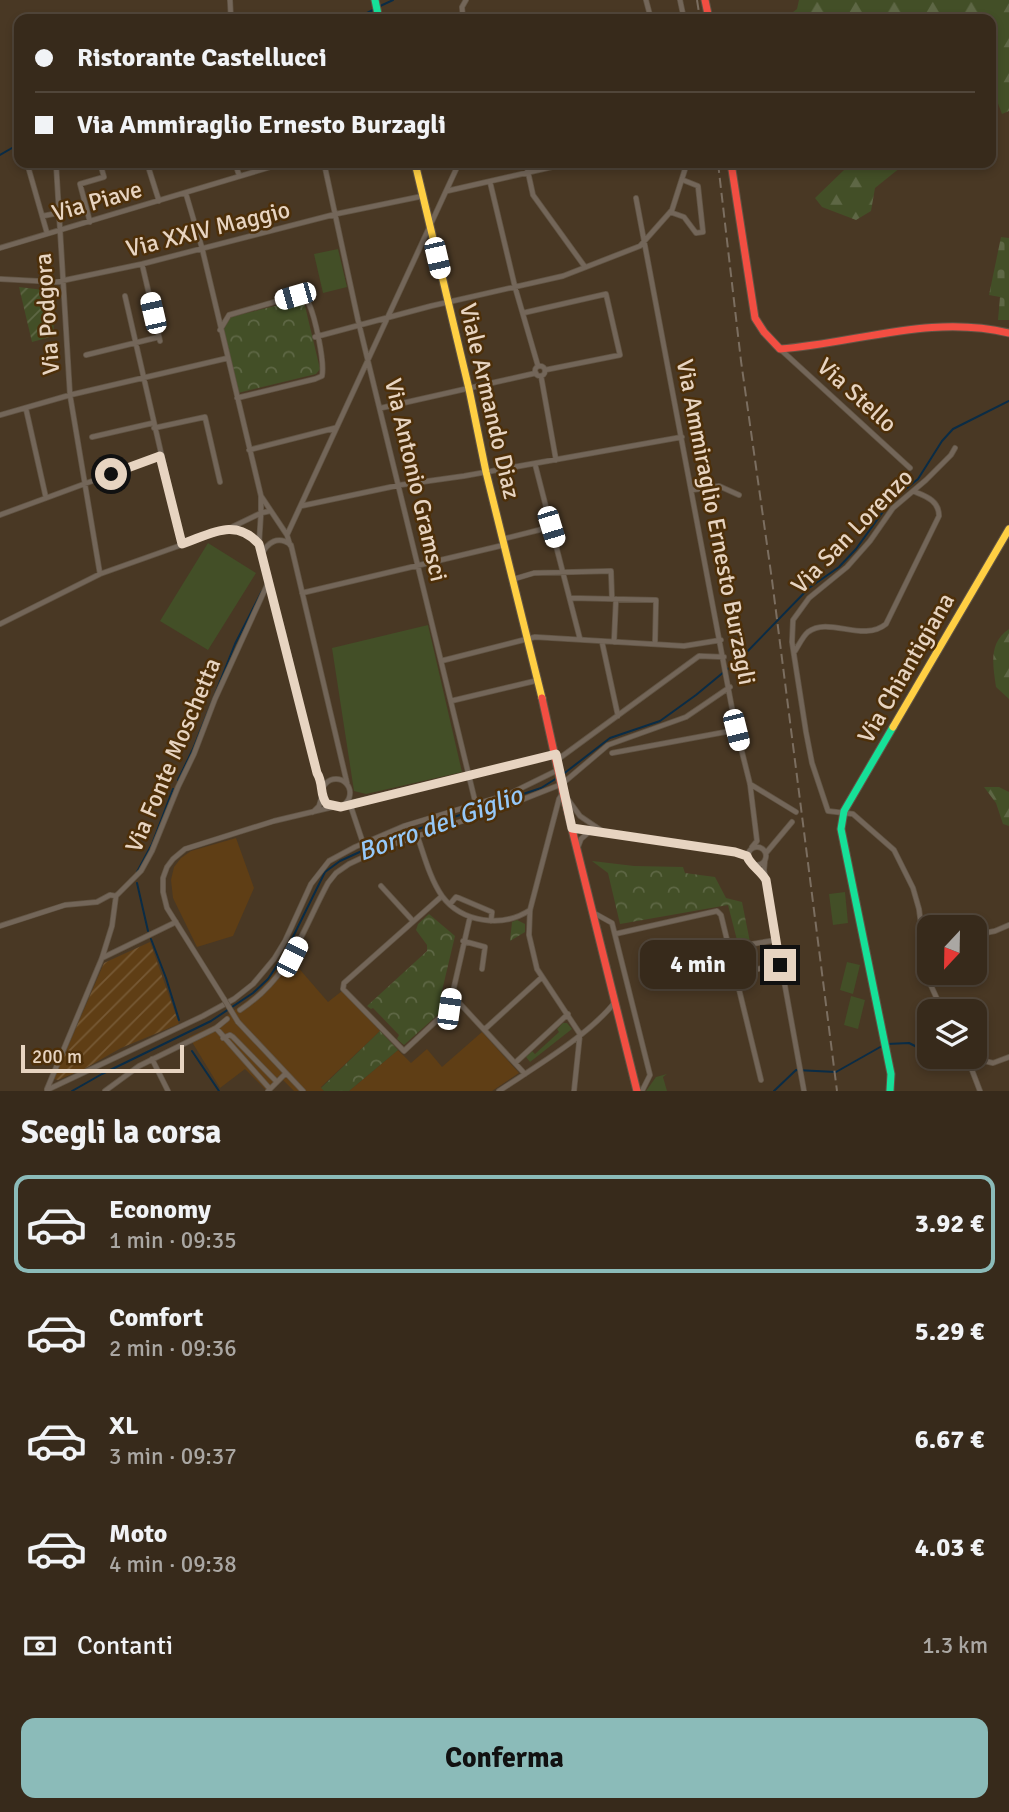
<!DOCTYPE html>
<html lang="it">
<meta charset="utf-8">
<style>
body{margin:0;font-family:Signika,sans-serif;background:#3e3224;color:#f1f3f6;height:100vh;display:flex;flex-direction:column;font-size:26px;white-space:nowrap}
*{box-sizing:border-box;margin:0}
p{font-size:23px;color:#aaa7a3}
.icon{flex:none;width:38px;height:38px;fill:none;stroke:currentColor;stroke-width:2;stroke-linecap:round;stroke-linejoin:round}
.map{position:relative;height:1091px;overflow:hidden}
.sheet{display:flex;flex-direction:column;background:#372a1b;flex:1}
.sheet>*{flex:none}
.guide{position:absolute;left:14px;top:14px;width:982px;height:154px;border-radius:14px;box-shadow:0 4px 10px #0003,0 0 0 2px #51463a;display:grid;align-content:center;height:154px;padding:0 21px;background:#372a1b}
.needle{width:46px;rotate:202deg}
.tools{position:absolute;left:917px;top:915px;display:grid;gap:14px}
.tools a{display:grid;place-items:center;width:70px;height:70px;border-radius:14px;background:#372a1b;box-shadow:0 4px 10px #0003,0 0 0 2px #51463a;font-size:35px}
.scale{position:absolute;left:21px;bottom:18px;width:163px;box-sizing:border-box;padding-left:7px;border:4px solid #e7d4c1;border-top:0;font-size:19px;line-height:24px;white-space:nowrap;color:#e7d4c1;-webkit-text-stroke:5px #4d2f09;paint-order:stroke}
.end{position:absolute;width:32px;height:32px;margin:-16px;border:9px solid #e7d4c1;background:#111;box-shadow:0 0 0 4px #111}
.from{border-radius:50%}
.bubble{position:absolute;height:49px;border-radius:14px;background:#372a1b;box-shadow:0 4px 10px #0003,0 0 0 2px #51463a;font-size:23px;font-weight:700;line-height:49px;text-align:center}
.car{position:absolute;width:21px;height:42px;margin:-21px -10px;border-radius:9px;box-shadow:0 0 5px 2px #0007;background:linear-gradient(#fff 24%,#345 0 40%,#fff 0 76%,#345 0 86%,#fff 0)}
.guide b{display:flex;align-items:center;gap:24px;height:66px;font-size:26px}
.guide b+b{border-top:2px solid #51463a}
.guide i{width:18px;height:18px;background:#f1f3f6}
ul{padding:0;list-style:none}
li{display:flex;align-items:center;gap:21px;height:98px;margin:0 14px 10px;padding:0 7px;border:4px solid transparent;border-radius:14px}
li div{flex:1}
li b{display:block;font-size:26px}
li em{font-style:normal;font-weight:700}
li.active{border-color:#8bbbb9}
li>.icon{width:63px;height:63px;stroke-width:1.5}
h2{padding:0 21px;font-size:32px;line-height:84px}
.pay{display:flex;align-items:center;gap:18px;height:77px;padding:0 21px;font-size:26px}
.pay p{margin-inline-start:auto}
.primary-button{display:flex;gap:14px;margin-top:auto;padding:14px 21px}
.primary-button a{flex:1;height:80px;border-radius:14px;background:#8bbbb9;color:#111;font-size:28px;font-weight:700;line-height:80px;text-align:center}
.map>svg:first-child{display:block}
.built{fill:#5f3e15}
.industrial{fill:url(#industrial-furrows)}
.grass{fill:#434f27}
.forest{fill:url(#forest-firs)}
.cemetery{fill:url(#cemetery-stones)}
.park{fill:url(#park-crowns)}
.garden{fill:url(#garden-furrows)}
.lines{fill:none;stroke-linecap:round;stroke-linejoin:round}
.stream{stroke:#0a2c46;stroke-width:2}
.street-casing{stroke:#615444;stroke-width:6}
.fast-casing{stroke:#615444;stroke-width:9}
.slow-casing{stroke:#615444;stroke-width:9}
.jam-casing{stroke:#615444;stroke-width:9}
.street{stroke:#736659;stroke-width:4.5}
.fast{stroke:#16e098;stroke-width:7}
.slow{stroke:#ffcf43;stroke-width:7}
.jam{stroke:#f24e42;stroke-width:7}
.rail{stroke:#7b6e60;stroke-width:2;stroke-dasharray:10 5;stroke-linecap:butt}
.street-bridge-casing{stroke:#615444;stroke-width:6;stroke-linecap:butt}
.street-bridge{stroke:#736659;stroke-width:4.5}
.route{stroke:#e7d4c1;stroke-width:9}
.labels{text-anchor:middle;dominant-baseline:central;stroke-width:5;stroke-linejoin:round;paint-order:stroke}
.street-label{font-size:24px;fill:#e7d4c1;stroke:#4d2f09}
.water-label{font-size:26px;font-style:italic;fill:#95c8f8;stroke:#4d2f09}
</style>
<div class="map">
<svg width="1009" height="1091" viewBox="0 0 1009 1091">
<defs>
<pattern id="industrial-furrows" width="10" height="10" patternUnits="userSpaceOnUse" patternTransform="scale(1.75)"><rect width="10" height="10" fill="#5f3e15"/><path d="M-1 1l2-2M0 10L10 0M9 11l2-2" fill="none" stroke="#765935"/></pattern>
<pattern id="forest-firs" width="22" height="20" patternUnits="userSpaceOnUse" patternTransform="scale(1.75)"><rect width="22" height="20" fill="#434f27"/><path d="M5 1l3.5 6h-7zM16 11l3.5 6h-7z" fill="#5e6745"/></pattern>
<pattern id="cemetery-stones" width="16" height="16" patternUnits="userSpaceOnUse" patternTransform="scale(1.75)"><rect width="16" height="16" fill="#434f27"/><path d="M2 7V4a2 2 0 0 1 4 0v3zM10 15v-3a2 2 0 0 1 4 0v3z" fill="#5e6745"/></pattern>
<pattern id="park-crowns" width="20" height="18" patternUnits="userSpaceOnUse" patternTransform="scale(1.75)"><rect width="20" height="18" fill="#434f27"/><path d="M2 6a3 3 0 1 1 6 0M12 15a3 3 0 1 1 6 0" fill="none" stroke="#5e6745"/></pattern>
<pattern id="garden-furrows" width="10" height="10" patternUnits="userSpaceOnUse" patternTransform="scale(1.75)"><rect width="10" height="10" fill="#434f27"/><path d="M-1 1l2-2M0 10L10 0M9 11l2-2" fill="none" stroke="#5e6745"/></pattern>
</defs>
<rect width="100%" height="100%" fill="#493824"/>
<!-- built -->
<path class="built" d="M 236,838 L 254,888 L 233,936 L 197,947 L 173,898 L 171,880 L 174,867 L 181,858 L 191,851 Z
M 289,957 L 328,1002 L 342,991 L 380,1031 L 321,1087 L 324,1091 L 294,1091 L 279,1076 L 266,1090 L 245,1069 L 220,1088 L 189,1037 L 215,1025 L 257,993 Z
M 482,1032 L 519,1073 L 492,1091 L 349,1091 L 398,1050 L 411,1063 L 427,1049 L 442,1067 Z"/>
<!-- industrial -->
<path class="industrial" d="M 150,942 L 179,1024 L 121,1048 L 84,1069 L 58,1080 L 54,1079 L 104,963 Z"/>
<!-- grass -->
<path class="grass" d="M 338,249 L 347,287 L 323,293 L 314,254 Z
M 208,543 L 256,573 L 208,650 L 160,621 Z
M 428,625 L 462,772 L 366,794 L 354,791 L 332,648 Z
M 845,892 L 848,923 L 833,925 L 829,894 Z
M 847,962 L 860,965 L 853,994 L 840,990 Z
M 851,996 L 865,1000 L 858,1029 L 844,1025 Z
M 563,1023 L 567,1023 L 572,1029 L 530,1062 L 526,1057 L 532,1051 L 535,1054 L 559,1032 L 557,1029 Z
M 667,1074 L 663,1077 L 667,1091 L 646,1091 L 656,1077 Z"/>
<!-- forest -->
<path class="forest" d="M 799,0 L 1009,0 L 1009,111 L 1002,114 L 994,93 L 991,94 L 990,19 L 784,19 L 797,9 Z
M 840,163 L 906,163 L 875,188 L 871,211 L 856,220 L 822,207 L 815,198 L 844,170 Z
M 1009,629 L 1009,699 L 996,687 C 993,665 988,643 1009,629 Z
M 984,787 L 999,787 L 1009,792 L 1009,826 L 1003,824 L 996,803 Z"/>
<!-- cemetery -->
<path class="cemetery" d="M 1001,237 L 1009,238 L 1009,320 L 998,320 L 1000,297 L 989,295 Z"/>
<!-- park -->
<path class="park" d="M 294,301 L 302,302 L 305,306 L 320,369 L 316,374 L 238,393 L 223,329 L 231,317 Z
M 592,861 L 634,866 L 683,867 L 685,873 L 715,877 L 726,898 L 742,902 L 750,942 L 738,944 L 728,905 L 620,924 L 608,873 Z
M 429,914 L 455,936 L 441,995 L 444,1000 L 442,1011 L 404,1045 L 397,1039 L 399,1035 L 373,1008 L 371,1009 L 367,1006 L 427,951 L 427,945 L 416,930 L 418,924 Z
M 517,920 L 525,924 L 525,932 L 510,941 L 512,922 Z
M 380,1031 L 398,1050 L 349,1091 L 324,1091 L 321,1088 Z"/>
<!-- garden -->
<path class="garden" d="M 19,287 L 52,291 L 54,336 L 32,342 Z"/>
<g class="lines">
<!-- stream -->
<path class="stream" d="M 378,7 L 393,0
M 355,19 L 373,10
M 0,155 L 19,144
M 562,775 L 610,738 L 660,721 L 696,695 L 742,657 L 809,588 L 839,567 L 856,549 L 890,502 L 918,479 L 942,441 L 953,429 L 1009,401
M 178,780 L 193,749 L 235,644 L 262,591
M 137,872 L 152,844 L 173,789
M 137,883 L 148,931
M 151,939 L 166,978 L 179,1020
M 887,1044 L 909,1043 L 929,1053
M 192,1051 L 219,1091
M 975,1056 L 981,1058
M 938,1057 L 957,1057
M 72,1091 L 102,1074 L 211,1021 L 253,993 L 268,979 L 284,955 L 325,872 L 340,861 L 388,839 L 541,788 L 557,778
M 774,1091 L 796,1070 L 836,1072 L 882,1046"/>
<!-- street casing -->
<g class="street-casing">
<path id="street" d="M 230,0 L 231,19
M 646,0 L 651,19
M 680,0 L 684,19
M 463,19 L 462,7 L 466,0
M 27,163 L 47,233
M 56,163 L 70,395 L 100,574
M 147,163 L 159,201
M 235,163 L 239,175
M 324,163 L 358,320 L 476,805
M 526,163 L 533,195 L 585,267
M 490,182 L 515,287 L 538,366
M 447,191 L 552,167
M 186,194 L 202,248 L 261,496
M 636,198 L 735,724 L 750,784 L 757,841 L 752,847
M 670,212 L 684,217 L 696,233 L 703,232 L 698,186 L 683,180
M 43,216 L 58,213
M 90,222 L 80,184 L 104,177 L 100,163
M 0,248 L 284,163
M 142,264 L 160,341
M 0,279 L 56,282 L 142,264 L 336,214 L 423,196
M 125,296 L 182,544
M 523,313 L 606,294 L 620,355 L 545,370
M 220,330 L 229,315 L 295,296 C 301,298 306,298 309,304 C 315,317 325,362 322,376 L 315,379 L 237,398
M 315,337 L 431,306 L 563,276 L 640,246 L 672,210 L 687,163
M 780,349 L 910,468
M 86,355 L 159,337
M535 371a5 5 0 1 1 10 0a5 5 0 1 1-10 0Z
M 541,376 L 556,460
M 381,408 L 536,373
M 26,409 L 46,498
M 0,415 L 70,395 L 228,358
M 154,428 L 205,417 L 220,482
M 92,437 L 153,423
M 249,450 L 335,428
M 535,464 L 580,639
M 692,490 L 719,486 L 739,495
M 301,506 L 400,485 L 464,476 L 682,437
M 0,515 L 160,456
M 233,528 L 250,534 L 259,544
M 287,535 L 459,163
M 503,539 L 551,527
M 261,555 L 259,544 L 261,513 L 270,511
M 514,579 L 534,573 L 611,571 L 612,599
M 302,593 L 504,545
M 570,598 L 656,600 L 655,644
M 0,624 L 100,574 L 232,527 L 261,513 L 261,496 L 287,535 L 290,545
M 602,642 L 618,716
M 614,642 L 616,599
M 795,651 C 799,645 803,636 808,632 C 829,616 863,643 886,624 L 939,516 C 939,500 925,496 913,491
M 441,661 L 535,637 L 684,646 L 721,640
M 451,701 L 539,680
M 612,753 L 736,730
M 557,760 L 699,656 L 724,657
M322 793a14 14 0 1 1 28 0a14 14 0 1 1-28 0Z
M 750,784 L 796,812
M 323,787 L 317,773 L 283,632 L 261,555 C 268,542 278,535 291,545 L 347,783
M 563,793 L 559,799 L 530,910 L 529,935 L 537,969 L 580,1034 L 574,1091
M 564,794 L 580,816 L 602,831
M 350,804 L 363,843
M 313,812 L 319,806 L 322,796
M 572,828 L 735,852 L 747,856
M 417,835 C 424,855 430,879 442,896 C 462,923 503,928 530,910
M748 856a9 9 0 1 1 18 0a9 9 0 1 1-18 0Z
M 578,847 L 581,839 L 589,832
M 766,853 L 792,822
M 765,860 L 764,870 L 804,1091
M 381,886 L 413,921
M 442,896 L 344,983 L 343,989 L 404,1051 L 449,1009 L 470,917
M 450,904 L 456,897 L 459,898 L 492,912 L 491,921
M 594,913 L 612,923 L 650,1075 L 642,1091
M 0,926 L 65,905 L 97,902 L 110,895 L 116,896
M 615,934 L 717,911 L 721,915 L 761,1080
M 975,935 L 995,931 L 1009,925
M 463,941 L 485,947 L 482,969
M 729,948 L 776,940
M 102,958 L 176,922
M 735,973 L 780,965
M 452,995 L 525,1074
M 224,999 L 167,908 L 163,892 L 163,878 L 167,867 L 173,859 L 185,849 L 274,821 L 556,754
M 240,1010 C 291,976 301,933 328,883 L 336,873 L 349,864 L 385,847 L 501,808 L 562,784 L 608,745 L 686,717 L 730,687
M 943,1012 L 928,979 L 919,909 L 913,888 L 894,850 L 853,814 L 828,811 L 812,763 L 806,732 L 792,642 L 793,620 L 809,598 L 847,567 L 870,541 L 893,508 L 926,480 L 951,455 L 955,448
M 238,1022 L 303,1091
M 216,1028 L 270,1089
M 485,1029 L 541,978
M 223,1038 L 230,1035 L 233,1037 L 277,1082
M 967,1057 L 980,1091
M 968,1057 L 993,1063 L 1009,1057
M 152,1059 L 168,1091
M 515,1063 L 568,1014
M 47,1089 L 102,958 L 112,926 L 116,896 L 141,871 L 152,851 L 178,787 L 194,754 L 215,699 L 268,583
M 47,1090 L 203,1016 L 234,999 L 253,984 L 274,959 L 285,941 L 311,884 L 329,861 L 355,847 L 404,826 L 509,794 L 558,770
M 105,1091 L 139,1066 L 216,1028 L 227,1019
M 268,1091 L 286,1073
M 499,1091 C 535,1067 589,1035 615,1002"/>
</g>
<!-- fast casing -->
<g class="fast-casing">
<path id="fast" d="M 375,0 L 379,19
M 890,1091 L 891,1074 L 841,829 L 844,811 L 893,727"/>
</g>
<!-- slow casing -->
<g class="slow-casing">
<path id="slow" d="M 415,163 L 469,389 L 486,472 L 542,698
M 893,727 L 1009,529"/>
</g>
<!-- jam casing -->
<g class="jam-casing">
<path id="jam" d="M 705,0 L 709,19
M 731,163 L 755,318 L 764,332 L 780,349 C 858,343 931,314 1009,333
M 542,698 L 563,793 L 637,1091"/>
</g>
<!-- street -->
<use href="#street" class="street"/>
<!-- fast -->
<use href="#fast" class="fast"/>
<!-- slow -->
<use href="#slow" class="slow"/>
<!-- jam -->
<use href="#jam" class="jam"/>
<!-- rail -->
<path class="rail" d="M 697,0 L 700,19
M 718,163 L 741,361 L 772,580 L 837,1091"/>
<!-- street-bridge casing -->
<g class="street-bridge-casing">
<path id="street-bridge" d="M 224,999 L 238,1022"/>
</g>
<!-- street-bridge -->
<use href="#street-bridge" class="street-bridge"/>
</g>
<g class="lines">
<!-- route -->
<path class="route" d="M 111,474 L 160,456 L 182,544 C 211,534 235,517 259,544 L 317,773 C 324,784 319,795 327,804 L 341,807 L 556,754 L 572,828 L 735,852 L 747,856 C 750,865 761,871 766,880 L 780,965"/>
</g>
<g class="labels">
<!-- street labels -->
<g class="street-label">
<text transform="translate(97 201) rotate(-16)">Via Piave</text>
<text transform="translate(208 229) rotate(-14)">Via XXIV Maggio</text>
<text transform="translate(47 314) rotate(-94)">Via Podgora</text>
<text transform="translate(857 395) rotate(42)">Via Stello</text>
<text transform="translate(490 401) rotate(77)">Viale Armando Diaz</text>
<text transform="translate(416 480) rotate(77)">Via Antonio Gramsci</text>
<text transform="translate(716 522) rotate(79)">Via Ammiraglio Ernesto Burzagli</text>
<text transform="translate(852 531) rotate(-46)">Via San Lorenzo</text>
<text transform="translate(906 668) rotate(-60)">Via Chiantigiana</text>
<text transform="translate(173 755) rotate(-67)">Via Fonte Moschetta</text>
</g>
<!-- water labels -->
<g class="water-label">
<text transform="translate(440 824) rotate(-20)">Borro del Giglio</text>
</g>
</g>
</svg>
<div class="tools">
<a><svg class="needle" viewBox="-14 -14 28 28"><path d="M0-13l5 13h-10z" fill="#e53935"/><path d="M0 13l5-13h-10z" fill="#aaa7a3"/></svg></a>
<a><svg class="icon" aria-label="layers" viewBox="0 0 24 24"><path d="M12 4l9 5-9 5-9-5zM3 14l9 5 9-5"/></svg></a>
</div>
<div class="scale">200 m</div>
<i class="end from" style="left:111px;top:474px"></i>
<i class="end" style="left:780px;top:965px"></i>
<div class="bubble" style="left:640px;top:940px;width:116px">4 min</div>
<i class="car" style="left:437px;top:258px;rotate:167deg"></i>
<i class="car" style="left:295px;top:296px;rotate:254deg"></i>
<i class="car" style="left:153px;top:313px;rotate:347deg"></i>
<i class="car" style="left:551px;top:527px;rotate:163deg"></i>
<i class="car" style="left:736px;top:730px;rotate:166deg"></i>
<i class="car" style="left:292px;top:957px;rotate:27deg"></i>
<i class="car" style="left:449px;top:1009px;rotate:8deg"></i>
<div class="guide">
<b><i class="from"></i>Ristorante Castellucci</b>
<b><i></i>Via Ammiraglio Ernesto Burzagli</b>
</div>
</div>
<section class="sheet">
<h2>Scegli la corsa</h2>
<ul>
<li class="active"><svg class="icon" aria-label="car" viewBox="0 0 24 24"><path d="M5 17H2v-5l4-1 3-4h7l3 4 3 1v5h-3M9 17h6M6 11h13"/><circle cx="7" cy="17" r="2"/><circle cx="17" cy="17" r="2"/></svg><div><b>Economy</b><p>1 min · 09:35</p></div><em>3.92 €</em></li>
<li><svg class="icon" aria-label="car" viewBox="0 0 24 24"><path d="M5 17H2v-5l4-1 3-4h7l3 4 3 1v5h-3M9 17h6M6 11h13"/><circle cx="7" cy="17" r="2"/><circle cx="17" cy="17" r="2"/></svg><div><b>Comfort</b><p>2 min · 09:36</p></div><em>5.29 €</em></li>
<li><svg class="icon" aria-label="car" viewBox="0 0 24 24"><path d="M5 17H2v-5l4-1 3-4h7l3 4 3 1v5h-3M9 17h6M6 11h13"/><circle cx="7" cy="17" r="2"/><circle cx="17" cy="17" r="2"/></svg><div><b>XL</b><p>3 min · 09:37</p></div><em>6.67 €</em></li>
<li><svg class="icon" aria-label="car" viewBox="0 0 24 24"><path d="M5 17H2v-5l4-1 3-4h7l3 4 3 1v5h-3M9 17h6M6 11h13"/><circle cx="7" cy="17" r="2"/><circle cx="17" cy="17" r="2"/></svg><div><b>Moto</b><p>4 min · 09:38</p></div><em>4.03 €</em></li>
</ul>
<div class="pay"><svg class="icon" aria-label="cash" viewBox="0 0 24 24"><path d="M3 7h18v10H3z"/><circle cx="12" cy="12" r="2"/></svg>Contanti<p>1.3 km</p></div>
<div class="primary-button"><a>Conferma</a></div>
</section>
